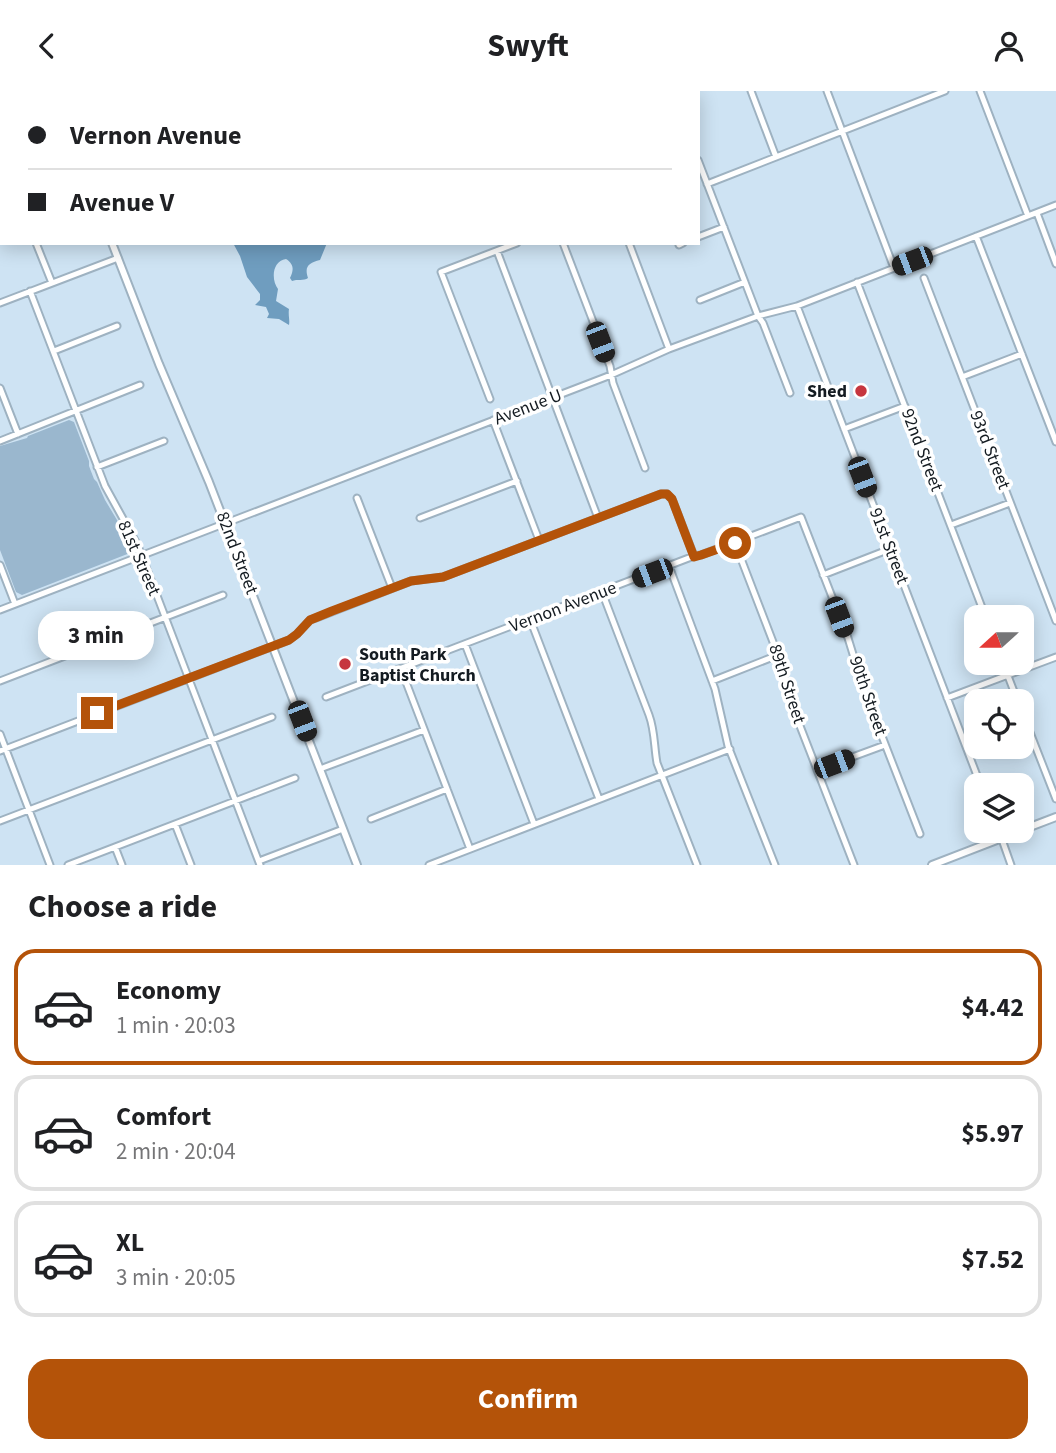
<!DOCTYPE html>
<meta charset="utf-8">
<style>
body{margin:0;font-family:"Source Sans 3",sans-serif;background:#f6f6f6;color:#202124;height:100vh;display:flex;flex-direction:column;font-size:26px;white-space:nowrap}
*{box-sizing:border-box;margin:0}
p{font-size:23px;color:#757577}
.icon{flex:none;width:38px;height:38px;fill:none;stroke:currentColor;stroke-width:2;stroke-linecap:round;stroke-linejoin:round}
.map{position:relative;height:774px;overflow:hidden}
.sheet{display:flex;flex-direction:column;background:#fff;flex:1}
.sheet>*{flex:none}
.guide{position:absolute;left:0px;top:0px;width:700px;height:154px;box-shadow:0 4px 18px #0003;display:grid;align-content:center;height:154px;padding:0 28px;background:#fff}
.needle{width:46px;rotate:249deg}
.buttons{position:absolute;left:964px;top:514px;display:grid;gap:14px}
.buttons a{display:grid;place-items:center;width:70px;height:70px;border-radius:14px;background:#fff;box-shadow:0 4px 18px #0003;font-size:35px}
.end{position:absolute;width:32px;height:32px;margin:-16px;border:9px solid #b45309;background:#fff;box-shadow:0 0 0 4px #fff}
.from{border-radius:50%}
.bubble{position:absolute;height:49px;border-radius:21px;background:#fff;box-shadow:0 4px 18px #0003;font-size:23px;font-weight:700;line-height:49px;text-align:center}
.car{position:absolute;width:21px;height:42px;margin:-21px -10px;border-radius:9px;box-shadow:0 0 5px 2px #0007;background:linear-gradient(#222 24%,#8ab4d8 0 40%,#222 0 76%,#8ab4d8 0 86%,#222 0)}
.guide b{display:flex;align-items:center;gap:24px;height:66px;font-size:26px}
.guide b+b{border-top:2px solid #e0e0e0}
.guide i{width:18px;height:18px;background:#202124}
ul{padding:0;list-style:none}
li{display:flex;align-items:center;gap:21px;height:116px;margin:0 14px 10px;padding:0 14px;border:4px solid #e0e0e0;border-radius:21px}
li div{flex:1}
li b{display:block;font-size:26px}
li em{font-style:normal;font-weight:700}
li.current{border-color:#b45309}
li>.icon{width:63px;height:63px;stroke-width:1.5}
h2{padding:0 28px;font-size:32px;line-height:84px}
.primary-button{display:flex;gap:14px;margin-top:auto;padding:14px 28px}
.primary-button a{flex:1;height:80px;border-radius:21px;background:#b45309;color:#fff;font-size:28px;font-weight:700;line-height:80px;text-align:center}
header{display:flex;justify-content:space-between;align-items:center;height:91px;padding:0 28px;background:#fff;font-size:32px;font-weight:700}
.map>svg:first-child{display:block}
.green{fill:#9ab7ce}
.water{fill:#6f9dbf}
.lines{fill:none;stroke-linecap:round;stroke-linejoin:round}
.minor-casing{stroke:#9eb2c1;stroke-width:9}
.major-casing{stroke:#9eb2c1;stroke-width:10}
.minor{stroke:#fff;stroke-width:5}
.major{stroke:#fff;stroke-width:6}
.route{stroke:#b45309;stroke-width:9}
.poi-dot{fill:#c6363f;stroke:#fff;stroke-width:2.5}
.labels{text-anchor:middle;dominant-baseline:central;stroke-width:7;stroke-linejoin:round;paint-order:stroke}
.poi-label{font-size:18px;font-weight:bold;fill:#141b21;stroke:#fff;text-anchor:end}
.street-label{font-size:18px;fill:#141b21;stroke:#fff}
</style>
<header><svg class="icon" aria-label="back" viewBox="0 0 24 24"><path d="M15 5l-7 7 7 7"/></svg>Swyft<svg class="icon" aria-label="person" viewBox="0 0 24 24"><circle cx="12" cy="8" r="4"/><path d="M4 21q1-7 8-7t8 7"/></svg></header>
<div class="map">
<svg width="1056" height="774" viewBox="0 0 1056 774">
<rect width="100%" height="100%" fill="#cee3f3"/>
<!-- green -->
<path class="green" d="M 69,329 L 74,331 L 89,370 L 89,375 L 94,388 L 97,391 L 105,409 L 132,454 L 130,462 L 22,504 L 16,501 L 0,459 L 0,355 L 27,347 L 28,345 Z"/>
<!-- water -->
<path class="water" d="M 233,152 L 327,152 L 320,169 C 309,172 304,175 308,187 C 304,190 297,188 292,190 L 290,187 C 294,179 294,173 286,168 C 272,170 271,189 278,198 L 276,210 L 289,218 C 288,224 290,229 289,234 L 279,228 L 267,227 L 269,223 L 266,216 L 255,214 L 260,209 L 260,203 L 247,186 L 240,165 Z"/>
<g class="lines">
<!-- minor casing -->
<g class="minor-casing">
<path id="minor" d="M 227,0 L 227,2
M 672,0 L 672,2
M 751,0 L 776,66
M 827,0 L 894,177
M 980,0 L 1028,125
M 698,69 L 758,225 L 763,232 L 790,302
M 707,93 L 945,0
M 0,100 L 2,99
M 1037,122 L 1056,173
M 976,145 L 1056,351
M 698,146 L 724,136
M 36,152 L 52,192
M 563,152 L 610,275 L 613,292 L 645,377
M 629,152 L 669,258
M 679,154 L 683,152
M 497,160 L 598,427
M 924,187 L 1056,530
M 857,191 L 986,527
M 30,200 L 105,395 L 138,455 L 260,774
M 700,209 L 745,191
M 0,212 L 118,167
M 797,215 L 981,695
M 54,260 L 117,235
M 962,286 L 1022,263
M 0,297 L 18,343
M 490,308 L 441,181 L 517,152
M 493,329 L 539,449
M 844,338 L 905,315
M 0,350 L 140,294
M 97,376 L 164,350
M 357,407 L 392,497
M 420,427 L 517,390
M 951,434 L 1010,412
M 735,452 L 778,564 L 793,617 L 854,774
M 0,474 L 15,513
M 669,475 L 715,598 L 728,655 L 775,774
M 823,484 L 890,458
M 602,501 L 649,624 C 655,640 654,656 657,672 L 697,774
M 0,519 L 611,284 L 669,258 L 758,225 L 797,215 L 1056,114
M 530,528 L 599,708
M 465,553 L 534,733
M 1003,572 L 1018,611
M 401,578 L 470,758
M 0,590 L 223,504
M 712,590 L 778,564
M 326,606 L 694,465 L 701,464 L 801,426 L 848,547 L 864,599 L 920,743
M 947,607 L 1056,566
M 1022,621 L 1056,708
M 0,643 L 50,774
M 0,660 L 289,549 L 297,543 L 310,529 L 316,527 L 411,490 L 443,486 L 661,403 L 667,403 L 672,408 L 694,465
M 320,678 L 424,639
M 817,679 L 885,654
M 371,728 L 447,698
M 0,730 L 272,626
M 175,733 L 191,774
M 999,740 L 1011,774
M 115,756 L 122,774
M 259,770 L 343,738
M 68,774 L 295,687
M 429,774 L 730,658"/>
</g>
<!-- major casing -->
<g class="major-casing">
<path id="major" d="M 53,0 L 54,2
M 112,152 L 159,273 L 209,391 L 357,774
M 1022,739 L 1056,726
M 932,774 L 1020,740"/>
</g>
<!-- minor -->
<use href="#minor" class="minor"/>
<!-- major -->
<use href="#major" class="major"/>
</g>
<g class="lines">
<!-- route -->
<path class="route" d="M 97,622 L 289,549 L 297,543 L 310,529 L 332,520 L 411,490 L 443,486 L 661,403 L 667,403 L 672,408 L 694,466 L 701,464 L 735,452"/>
</g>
<!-- markers -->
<g class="poi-dot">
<circle cx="861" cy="300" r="7"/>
<circle cx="345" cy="573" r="7"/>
</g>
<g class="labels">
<!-- poi labels -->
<g class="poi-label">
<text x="847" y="300">Shed</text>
<text x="359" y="563" text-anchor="start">South Park<tspan x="359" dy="21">Baptist Church</tspan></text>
</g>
<!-- street labels -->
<g class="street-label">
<text transform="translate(528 316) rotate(-21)">Avenue U</text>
<text transform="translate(922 359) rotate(69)">92nd Street</text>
<text transform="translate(990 359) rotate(69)">93rd Street</text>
<text transform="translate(889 455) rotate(69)">91st Street</text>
<text transform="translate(237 462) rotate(69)">82nd Street</text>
<text transform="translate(139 467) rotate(66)">81st Street</text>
<text transform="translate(563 516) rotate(-21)">Vernon Avenue</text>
<text transform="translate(787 593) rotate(72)">89th Street</text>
<text transform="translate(868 605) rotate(71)">90th Street</text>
</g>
</g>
</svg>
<div class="buttons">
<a><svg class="needle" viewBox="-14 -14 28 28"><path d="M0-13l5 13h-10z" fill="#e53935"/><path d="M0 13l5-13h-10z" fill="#757577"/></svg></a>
<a><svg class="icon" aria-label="locate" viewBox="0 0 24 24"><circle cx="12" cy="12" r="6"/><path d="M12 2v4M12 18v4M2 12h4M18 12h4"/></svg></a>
<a><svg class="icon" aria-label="layers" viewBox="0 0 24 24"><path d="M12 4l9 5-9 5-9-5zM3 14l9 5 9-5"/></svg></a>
</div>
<i class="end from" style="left:735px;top:452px"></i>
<i class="end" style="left:97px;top:622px"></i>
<div class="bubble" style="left:38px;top:520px;width:116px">3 min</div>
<i class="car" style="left:912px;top:170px;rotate:249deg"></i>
<i class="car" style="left:600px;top:251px;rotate:159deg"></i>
<i class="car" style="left:862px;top:386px;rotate:159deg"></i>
<i class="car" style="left:652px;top:482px;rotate:249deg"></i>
<i class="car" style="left:839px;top:526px;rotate:159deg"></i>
<i class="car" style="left:302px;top:630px;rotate:159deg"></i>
<i class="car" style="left:834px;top:673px;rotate:69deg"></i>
<div class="guide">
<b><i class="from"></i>Vernon Avenue</b>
<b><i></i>Avenue V</b>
</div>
</div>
<section class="sheet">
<h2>Choose a ride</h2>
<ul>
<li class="current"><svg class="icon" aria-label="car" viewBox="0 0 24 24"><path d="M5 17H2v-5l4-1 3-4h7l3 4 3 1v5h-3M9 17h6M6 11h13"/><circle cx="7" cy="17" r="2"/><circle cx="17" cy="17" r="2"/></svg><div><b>Economy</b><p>1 min · 20:03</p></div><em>$4.42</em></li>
<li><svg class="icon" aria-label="car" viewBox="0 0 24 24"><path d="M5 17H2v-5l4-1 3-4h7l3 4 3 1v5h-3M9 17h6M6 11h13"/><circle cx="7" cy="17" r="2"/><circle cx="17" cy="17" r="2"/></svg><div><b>Comfort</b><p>2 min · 20:04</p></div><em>$5.97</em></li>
<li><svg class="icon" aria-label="car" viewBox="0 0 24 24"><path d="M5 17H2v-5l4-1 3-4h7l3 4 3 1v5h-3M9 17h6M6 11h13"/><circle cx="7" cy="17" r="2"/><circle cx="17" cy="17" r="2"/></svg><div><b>XL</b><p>3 min · 20:05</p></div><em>$7.52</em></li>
</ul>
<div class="primary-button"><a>Confirm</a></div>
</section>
